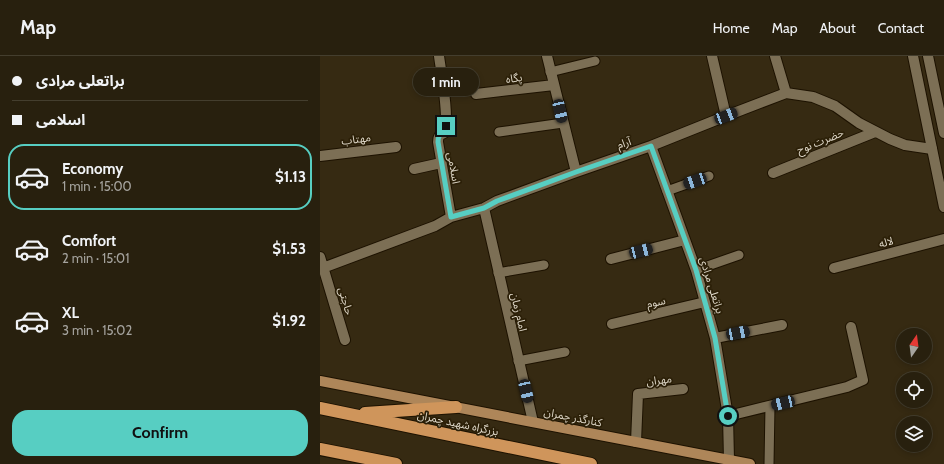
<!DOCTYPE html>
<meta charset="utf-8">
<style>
body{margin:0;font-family:Cabin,"Noto Sans Arabic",sans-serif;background:#342d1c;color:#f1f3f6;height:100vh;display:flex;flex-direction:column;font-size:15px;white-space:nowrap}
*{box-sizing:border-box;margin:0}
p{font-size:13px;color:#a5a39e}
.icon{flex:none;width:22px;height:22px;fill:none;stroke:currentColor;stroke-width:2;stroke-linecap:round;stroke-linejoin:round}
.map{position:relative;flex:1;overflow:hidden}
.panel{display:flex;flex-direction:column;background:#28200e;width:320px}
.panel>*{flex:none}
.banner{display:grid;align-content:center;height:88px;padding:0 12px;background:#28200e}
.needle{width:26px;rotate:14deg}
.buttons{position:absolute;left:576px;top:272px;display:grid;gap:8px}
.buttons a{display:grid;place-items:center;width:36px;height:36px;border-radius:50%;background:#28200e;box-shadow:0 2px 6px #0003,0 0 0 1px #443e2e;font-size:20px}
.end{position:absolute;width:18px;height:18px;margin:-9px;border:5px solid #57cec2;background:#111;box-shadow:0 0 0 2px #111}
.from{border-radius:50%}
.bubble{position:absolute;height:28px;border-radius:14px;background:#28200e;box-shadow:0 2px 6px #0003,0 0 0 1px #443e2e;font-size:13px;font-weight:800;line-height:28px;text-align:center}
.car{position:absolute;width:12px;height:24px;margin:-12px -6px;border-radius:5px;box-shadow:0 0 3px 1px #0007;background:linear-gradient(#222 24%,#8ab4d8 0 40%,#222 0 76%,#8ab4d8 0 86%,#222 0)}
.banner b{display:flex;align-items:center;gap:14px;height:38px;font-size:15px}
.banner b+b{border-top:1px solid #443e2e}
.banner i{width:10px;height:10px;background:#f1f3f6}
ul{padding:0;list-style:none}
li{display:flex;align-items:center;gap:12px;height:66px;margin:0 8px 6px;padding:0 4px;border:2px solid transparent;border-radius:16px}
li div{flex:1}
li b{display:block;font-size:15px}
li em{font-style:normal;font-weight:800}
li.active{border-color:#57cec2}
li>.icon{width:36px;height:36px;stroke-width:1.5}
.cta{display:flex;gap:8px;margin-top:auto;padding:8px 12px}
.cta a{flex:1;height:46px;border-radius:16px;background:#57cec2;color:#111;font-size:16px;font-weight:800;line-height:46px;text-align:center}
header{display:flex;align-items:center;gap:24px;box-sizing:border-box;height:56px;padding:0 20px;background:#28200e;border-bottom:1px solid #443e2e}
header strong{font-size:19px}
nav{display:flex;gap:22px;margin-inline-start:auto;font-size:14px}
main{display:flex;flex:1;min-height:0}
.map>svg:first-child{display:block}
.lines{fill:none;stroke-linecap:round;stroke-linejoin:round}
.lane-casing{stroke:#1d1200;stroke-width:11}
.street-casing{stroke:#1d1200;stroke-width:12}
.secondary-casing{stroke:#1d1200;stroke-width:12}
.primary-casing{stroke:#1d1200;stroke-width:12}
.highway-casing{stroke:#1d1200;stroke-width:14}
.lane{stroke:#7c6f55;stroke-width:9}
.street{stroke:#7c6f55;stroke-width:10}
.secondary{stroke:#7c6f55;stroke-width:10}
.primary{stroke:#ae8659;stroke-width:10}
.highway{stroke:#cf955b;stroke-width:12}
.route{stroke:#57cec2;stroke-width:5}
.labels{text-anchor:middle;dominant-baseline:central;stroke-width:3.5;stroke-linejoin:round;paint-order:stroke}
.street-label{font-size:11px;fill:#dfd8c9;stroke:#2c2008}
</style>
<header>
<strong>Map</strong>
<nav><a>Home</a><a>Map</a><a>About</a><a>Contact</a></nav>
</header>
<main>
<section class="panel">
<div class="banner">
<b><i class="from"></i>براتعلی مرادی</b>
<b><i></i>اسلامی</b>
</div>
<ul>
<li class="active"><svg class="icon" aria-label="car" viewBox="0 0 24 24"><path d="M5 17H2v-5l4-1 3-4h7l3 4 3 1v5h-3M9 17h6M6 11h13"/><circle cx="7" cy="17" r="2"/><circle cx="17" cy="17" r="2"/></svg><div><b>Economy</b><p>1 min · 15:00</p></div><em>$1.13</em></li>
<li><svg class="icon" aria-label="car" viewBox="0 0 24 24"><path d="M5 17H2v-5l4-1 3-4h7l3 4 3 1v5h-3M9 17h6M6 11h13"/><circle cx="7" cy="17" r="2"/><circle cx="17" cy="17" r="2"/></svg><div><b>Comfort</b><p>2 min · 15:01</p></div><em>$1.53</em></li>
<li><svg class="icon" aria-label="car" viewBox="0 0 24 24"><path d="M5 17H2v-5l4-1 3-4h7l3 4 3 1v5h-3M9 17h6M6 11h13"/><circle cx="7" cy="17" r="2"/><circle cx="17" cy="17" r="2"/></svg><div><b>XL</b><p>3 min · 15:02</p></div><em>$1.92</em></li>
</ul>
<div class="cta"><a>Confirm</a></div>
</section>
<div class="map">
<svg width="624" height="408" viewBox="0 0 624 408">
<rect width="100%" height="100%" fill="#362a12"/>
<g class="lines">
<!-- lane casing -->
<g class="lane-casing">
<path id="lane" d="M 230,16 L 275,5
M 179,76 L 243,67
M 347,135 L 389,120
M 376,214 L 419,199
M 178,217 L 224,209
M 198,305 L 245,296
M 449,408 L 450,350"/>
</g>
<!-- street casing -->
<g class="street-casing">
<path id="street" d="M 119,0 C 121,15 130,65 124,77 C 119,79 118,81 118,86 L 131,161
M 227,0 L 256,116
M 392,0 L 406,60
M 455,0 L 466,37
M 156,38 L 234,29
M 331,90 L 376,214 L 395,282 L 408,360 L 409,404
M 0,100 L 76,91
M 94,113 L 121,107
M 453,117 L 555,76
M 164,152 L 213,366
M 0,201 L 25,284
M 291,203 L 365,184
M 514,212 L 624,183
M 0,213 L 115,170 L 131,161 L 164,152 L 177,145 L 256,116 L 331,90 L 406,60 L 466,37 L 493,41 L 515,50 L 539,67 L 570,83 L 585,89 L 612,93
M 292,268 L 385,246
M 395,282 L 462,269
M 408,360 L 527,331 L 543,324 L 531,271
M 316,386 L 318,338 L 363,333"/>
</g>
<!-- secondary casing -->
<g class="secondary-casing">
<path id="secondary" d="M 593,0 L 624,151
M 608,0 L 624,77"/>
</g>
<!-- primary casing -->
<g class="primary-casing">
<path id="primary" d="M 0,325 L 430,408"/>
</g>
<!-- highway casing -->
<g class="highway-casing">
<path id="highway" d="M 0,352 L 271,408
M 45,357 L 136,351
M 0,393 L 76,408"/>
</g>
<!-- lane -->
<use href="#lane" class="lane"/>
<!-- street -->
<use href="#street" class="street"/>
<!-- secondary -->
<use href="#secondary" class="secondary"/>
<!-- primary -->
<use href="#primary" class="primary"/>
<!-- highway -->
<use href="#highway" class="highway"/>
</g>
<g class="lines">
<!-- route -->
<path class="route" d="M 126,70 L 124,76 C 119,79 118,81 118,86 L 131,161 L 164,152 L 177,145 L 256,116 L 331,90 L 376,214 L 395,282 L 408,360"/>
</g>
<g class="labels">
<!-- street labels -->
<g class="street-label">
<text transform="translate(194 22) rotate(-7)">پگاه</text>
<text transform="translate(36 83) rotate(-7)">مهتاب</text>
<text transform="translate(500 85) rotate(-22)">حضرت نوح</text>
<text transform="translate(304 87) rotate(-19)">آرام</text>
<text transform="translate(134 112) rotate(80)">اسلامی</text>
<text transform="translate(566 186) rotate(-15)">لاله</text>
<text transform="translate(392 229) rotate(73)">براتعلی مرادی</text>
<text transform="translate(26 245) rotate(74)">حاجتی</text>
<text transform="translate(336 246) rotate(-13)">سوم</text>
<text transform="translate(199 256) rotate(77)">امام زمان</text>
<text transform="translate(339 324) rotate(-7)">مهران</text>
<text transform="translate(253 361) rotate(11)">کنارگذر چمران</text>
<text transform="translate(138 367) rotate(12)">بزرگراه شهید چمران</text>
</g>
</g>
</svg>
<div class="buttons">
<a><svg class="needle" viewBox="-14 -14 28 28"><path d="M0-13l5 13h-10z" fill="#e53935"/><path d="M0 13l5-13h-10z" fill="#a5a39e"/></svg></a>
<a><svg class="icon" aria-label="locate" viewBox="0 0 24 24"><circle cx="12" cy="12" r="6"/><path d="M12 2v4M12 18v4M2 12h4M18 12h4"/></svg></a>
<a><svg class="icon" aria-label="layers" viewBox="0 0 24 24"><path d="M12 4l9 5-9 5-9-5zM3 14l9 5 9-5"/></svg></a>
</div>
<i class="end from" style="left:408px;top:360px"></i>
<i class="end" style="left:126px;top:70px"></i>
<div class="bubble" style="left:93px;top:12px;width:66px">1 min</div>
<i class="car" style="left:240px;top:55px;rotate:167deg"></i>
<i class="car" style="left:406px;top:60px;rotate:69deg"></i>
<i class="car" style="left:375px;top:125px;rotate:251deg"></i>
<i class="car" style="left:321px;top:195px;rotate:76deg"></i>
<i class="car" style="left:418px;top:277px;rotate:79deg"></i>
<i class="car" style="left:206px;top:335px;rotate:167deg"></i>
<i class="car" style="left:463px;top:347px;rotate:257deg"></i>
</div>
</main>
